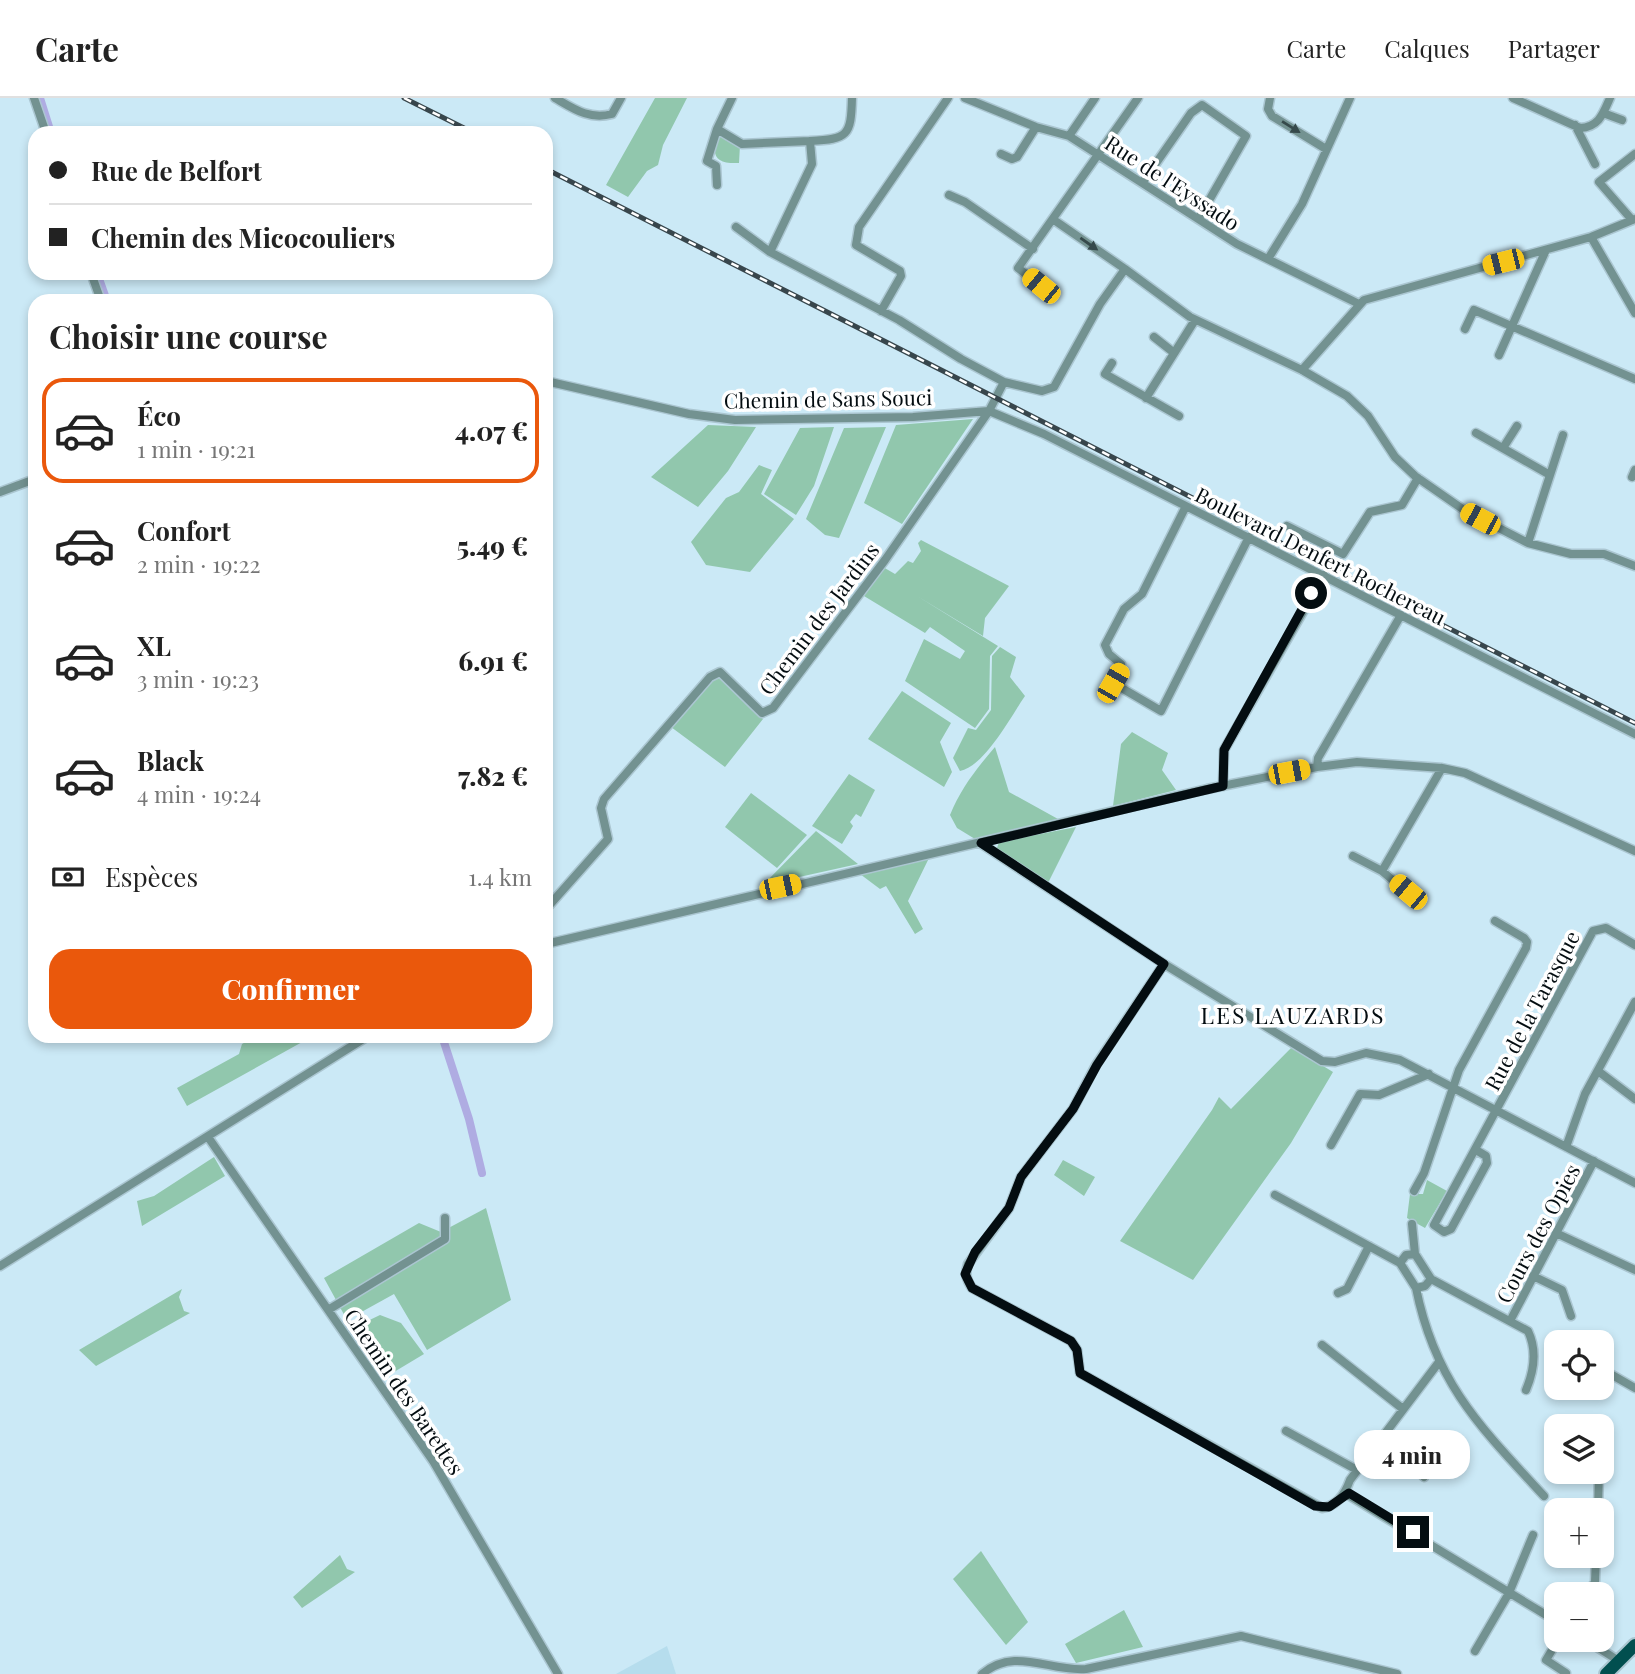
<!DOCTYPE html>
<html lang="fr">
<meta charset="utf-8">
<style>
body{margin:0;font-family:"Playfair Display",serif;background:#f2f2f2;color:#222;height:100vh;display:flex;flex-direction:column;font-size:26px;white-space:nowrap}
*{box-sizing:border-box;margin:0}
p{font-size:23px;color:#767676}
.icon{flex:none;width:38px;height:38px;fill:none;stroke:currentColor;stroke-width:2;stroke-linecap:round;stroke-linejoin:round}
.map{position:relative;flex:1;overflow:hidden}
.details{position:absolute;left:28px;top:196px;width:525px;height:749px;display:flex;flex-direction:column;background:#fff;border-radius:21px;box-shadow:0 4px 10px #0003}
.details>*{flex:none}
.banner{position:absolute;left:28px;top:28px;width:525px;height:154px;border-radius:21px;box-shadow:0 4px 10px #0003;display:grid;align-content:center;height:154px;padding:0 21px;background:#fff}
.fabs{position:absolute;left:1544px;top:1232px;display:grid;gap:14px}
.fabs a{display:grid;place-items:center;width:70px;height:70px;border-radius:14px;background:#fff;box-shadow:0 4px 10px #0003;font-size:35px}
.end{position:absolute;width:32px;height:32px;margin:-16px;border:9px solid #040d11;background:#fff;box-shadow:0 0 0 4px #fff}
.from{border-radius:50%}
.bubble{position:absolute;height:49px;border-radius:21px;background:#fff;box-shadow:0 4px 10px #0003;font-size:23px;font-weight:800;line-height:49px;text-align:center}
.car{position:absolute;width:21px;height:42px;margin:-21px -10px;border-radius:9px;box-shadow:0 0 5px 2px #0007;background:linear-gradient(#f5c518 24%,#345 0 40%,#f5c518 0 76%,#345 0 86%,#f5c518 0)}
.banner b{display:flex;align-items:center;gap:24px;height:66px;font-size:26px}
.banner b+b{border-top:2px solid #e0e0e0}
.banner i{width:18px;height:18px;background:#222}
ul{padding:0;list-style:none}
li{display:flex;align-items:center;gap:21px;height:105px;margin:0 14px 10px;padding:0 7px;border:4px solid transparent;border-radius:21px}
li div{flex:1}
li b{display:block;font-size:26px}
li em{font-style:normal;font-weight:800}
li.current{border-color:#ea580c}
li>.icon{width:63px;height:63px;stroke-width:1.5}
h2{padding:0 21px;font-size:32px;line-height:84px}
.pay{display:flex;align-items:center;gap:18px;height:77px;padding:0 21px;font-size:26px}
.pay p{margin-inline-start:auto}
.button{display:flex;gap:14px;margin-top:auto;padding:14px 21px}
.button a{flex:1;height:80px;border-radius:21px;background:#ea580c;color:#fff;font-size:28px;font-weight:800;line-height:80px;text-align:center}
header{display:flex;align-items:center;gap:42px;box-sizing:border-box;height:98px;padding:0 35px;background:#fff;border-bottom:2px solid #e0e0e0}
header strong{font-size:33px}
nav{display:flex;gap:38px;margin-inline-start:auto;font-size:24px}
.map>svg:first-child{display:block}
.built{fill:#b6dded}
.green{fill:#91c7ad}
.lines{fill:none;stroke-linecap:round;stroke-linejoin:round}
.canal{stroke:#aface2;stroke-width:8}
.minor-casing{stroke:#abc6d1;stroke-width:11}
.primary-casing{stroke:#abc6d1;stroke-width:16}
.minor{stroke:#739291;stroke-width:8}
.primary{stroke:#014f4f;stroke-width:12}
.rail-casing{stroke:#38464c;stroke-width:5}
.rail{stroke:#fff;stroke-width:2.5;stroke-dasharray:8;stroke-linecap:butt}
.oneway{fill:#36494b}
.route{stroke:#040d11;stroke-width:9}
.labels{text-anchor:middle;dominant-baseline:central;stroke-width:7;stroke-linejoin:round;paint-order:stroke}
.street-label{font-size:21px;fill:#040d11;stroke:#fff}
.neighbourhood-label{font-size:23px;letter-spacing:2px;fill:#040d11;stroke:#fff}
</style>
<header>
<strong>Carte</strong>
<nav><a>Carte</a><a>Calques</a><a>Partager</a></nav>
</header>
<div class="map">
<svg width="1635" height="1576" viewBox="0 0 1635 1576">
<rect width="100%" height="100%" fill="#cbe9f6"/>
<!-- built -->
<path class="built" d="M 667,1548 L 676,1576 L 616,1576 Z"/>
<!-- green -->
<path class="green" d="M 655,0 L 687,0 L 663,47 L 658,67 L 647,73 L 628,99 L 606,87 Z
M 718,38 L 740,47 L 739,65 C 717,66 710,59 718,38 Z
M 973,321 L 902,426 L 864,405 L 896,327 Z
M 708,327 L 756,329 L 728,373 L 698,409 L 651,379 Z
M 834,329 L 814,388 L 796,417 L 764,396 L 800,330 Z
M 886,329 L 839,440 L 825,437 L 806,421 L 844,330 Z
M 759,367 L 772,372 L 761,396 L 794,421 L 750,474 L 706,467 L 691,444 L 726,400 L 739,394 Z
M 921,442 L 1009,488 L 985,520 L 983,538 L 917,498 L 998,548 L 990,558 L 989,611 L 975,630 L 905,583 L 924,541 L 960,561 L 965,553 L 930,529 L 925,535 L 864,498 L 883,469 L 895,476 L 908,463 L 913,465 L 921,453 L 918,445 Z
M 1000,549 L 1016,559 L 1010,579 L 1025,598 C 1011,618 985,668 960,673 L 953,660 L 968,630 L 976,632 L 991,612 L 992,558 Z
M 714,580 L 723,580 L 763,621 L 725,669 L 671,629 Z
M 902,593 L 951,625 L 940,644 L 952,674 L 944,689 L 868,641 Z
M 1132,634 L 1168,655 L 1162,672 L 1176,692 L 1113,708 L 1121,646 Z
M 995,649 L 1009,694 L 1058,721 L 975,741 L 957,730 L 950,717 C 961,690 977,670 995,649 Z
M 849,676 L 875,692 L 861,719 L 856,716 L 850,724 L 853,728 L 842,746 L 812,728 Z
M 751,695 L 807,737 L 777,770 L 725,729 Z
M 1076,729 L 1048,785 L 997,750 L 999,744 Z
M 816,733 L 858,766 L 763,787 Z
M 929,760 L 908,803 L 923,831 L 915,836 L 886,788 L 880,791 L 860,776 Z
M 256,938 L 313,938 L 187,1008 L 177,990 L 239,956 L 242,946 Z
M 1292,949 L 1333,974 L 1291,1045 L 1193,1182 L 1120,1143 L 1212,1012 L 1219,999 L 1231,1011 Z
M 214,1059 L 225,1078 L 142,1128 L 137,1103 L 154,1098 Z
M 1063,1062 L 1095,1079 L 1084,1098 L 1054,1077 Z
M 1427,1082 L 1447,1093 L 1425,1130 L 1407,1120 L 1410,1096 L 1423,1096 Z
M 486,1110 L 511,1202 L 427,1252 L 394,1196 L 347,1222 L 324,1180 L 419,1125 L 441,1134 Z
M 182,1191 L 179,1199 L 184,1213 L 190,1215 L 96,1268 L 79,1252 Z
M 380,1217 L 401,1225 L 424,1256 L 384,1280 L 353,1230 Z
M 981,1453 L 1028,1524 L 1006,1547 L 953,1481 Z
M 340,1457 L 347,1471 L 355,1474 L 302,1510 L 293,1499 Z
M 1124,1512 L 1143,1549 L 1076,1565 L 1065,1546 Z"/>
<g class="lines">
<!-- canal -->
<path class="canal" d="M 40,0 L 51,35
M 97,175 L 107,203
M 442,938 L 469,1021 L 482,1075"/>
<!-- minor casing -->
<g class="minor-casing">
<path id="minor" d="M 34,0 L 46,35
M 555,0 C 574,11 589,22 612,16 L 621,0
M 732,0 L 717,31 L 742,46 L 810,43
M 965,0 L 1036,29 L 1069,38 L 1237,146 L 1359,206
M 1270,0 L 1268,11 L 1272,18 L 1326,51
M 1513,0 L 1580,30 C 1599,29 1603,16 1610,0
M 1603,15 L 1622,22
M 1575,27 L 1595,66
M 717,31 L 707,63 L 716,68 L 717,87
M 1069,38 L 1095,0
M 1001,56 L 1012,61 L 1017,59 L 1036,29
M 1143,84 L 1191,15 L 1202,7 L 1246,38 L 1199,120
M 949,97 L 965,104 L 1033,151
M 1054,122 L 1125,171
M 1632,122 L 1599,84 L 1635,56
M 736,129 L 770,154 L 899,222 L 961,261 L 1004,284
M 1591,139 L 1635,215
M 770,154 L 812,66 L 810,43 C 848,41 851,38 852,0
M 1268,161 L 1302,106 L 1350,0
M 91,175 L 101,203
M 1048,189 L 1041,188 L 1018,170 L 1138,0
M 881,213 L 901,178 L 900,173 L 856,147 L 859,129 L 948,0
M 1465,231 L 1474,212 L 1635,281
M 1154,239 L 1173,254
M 1499,257 L 1546,152
M 1112,265 L 1105,276 L 1179,318
M 1302,272 L 1364,202 L 1591,139 L 1635,121
M 546,283 L 689,316 L 735,322 L 913,319 L 989,313 L 1044,336 L 1635,636
M 1004,284 L 1042,293 L 1054,289 L 1100,206 L 1125,171 L 1190,219 L 1302,272 L 1347,298 L 1368,318 L 1395,359 L 1415,378 L 1464,412 L 1528,445 L 1571,456 L 1604,456 L 1635,468
M 1146,300 L 1195,222
M 1476,335 L 1550,377
M 1503,350 L 1517,328
M 1632,379 L 1635,372
M 0,394 L 35,381
M 1186,408 L 1142,496 L 1124,511 L 1105,547 L 1109,556 L 1121,566 L 1113,585 L 1161,613 L 1249,439
M 1287,428 L 1343,456 L 1370,414 L 1402,407 L 1418,380
M 1528,445 L 1563,337
M 1317,669 L 1318,660 L 1401,517
M 1223,688 L 1224,652 L 1324,477
M 980,745 L 1164,866 L 1322,963 L 1335,964 L 1366,955 L 1400,962 L 1635,1085
M 1353,758 L 1382,773 L 1442,670
M 1382,773 L 1408,795
M 546,811 L 608,741 L 601,710 L 604,701 L 710,579 L 720,574 L 762,615 L 773,610 L 885,462 L 989,313 L 1004,284
M 546,846 L 1207,691 L 1317,669 L 1357,664 L 1442,670 L 1465,675 L 1635,753
M 1164,866 L 1096,967 L 1073,1011 L 1021,1079 L 1009,1110 L 968,1166 C 965,1176 966,1181 972,1190 L 1071,1243 L 1077,1252 L 1080,1275 L 1322,1410 C 1337,1408 1345,1396 1350,1382 L 1439,1264
M 1598,973 L 1635,1001
M 208,1039 L 433,1363 L 558,1576
M 1331,1047 L 1360,996 L 1379,997 L 1429,976
M 1566,1049 L 1585,996 L 1635,904
M 1476,1052 L 1486,1058 L 1487,1065 L 1451,1131 L 1444,1134 L 1434,1127 L 1593,833 L 1606,830 L 1635,847
M 1414,1093 L 1424,1075 L 1459,972 L 1526,850 L 1527,844 L 1524,840 L 1495,823
M 1275,1097 L 1400,1165
M 1412,1126 L 1415,1156
M 1556,1135 L 1635,1172
M 1415,1156 L 1431,1181 L 1425,1188 L 1416,1190 L 1400,1165 L 1406,1157 Z
M 0,1168 L 368,938
M 1533,1178 L 1562,1192 L 1571,1218
M 1431,1181 L 1528,1233 C 1537,1252 1534,1273 1526,1292
M 1416,1190 C 1435,1285 1481,1330 1544,1398
M 1338,1195 L 1347,1191 L 1369,1148
M 328,1212 L 445,1141 L 445,1120
M 1510,1223 L 1594,1063
M 1322,1247 L 1403,1311
M 1607,1274 L 1635,1290
M 1286,1333 L 1357,1372
M 1380,1342 L 1411,1364 L 1424,1379
M 1345,1395 L 1556,1523
M 1598,1412 L 1599,1374
M 1587,1496 L 1595,1484 L 1596,1458
M 1558,1542 L 1546,1562 L 1566,1575
M 1586,1542 L 1619,1563
M 1475,1553 L 1509,1495 L 1533,1437
M 982,1576 C 1015,1548 1049,1574 1086,1571 L 1241,1538 L 1397,1576"/>
</g>
<!-- primary casing -->
<g class="primary-casing">
<path id="primary" d="M 1606,1576 L 1635,1547"/>
</g>
<!-- minor -->
<use href="#minor" class="minor"/>
<!-- primary -->
<use href="#primary" class="primary"/>
<!-- rail casing -->
<g class="rail-casing">
<path id="rail" d="M 404,0 L 474,35
M 546,71 L 1635,625"/>
</g>
<!-- rail -->
<use href="#rail" class="rail"/>
</g>
<!-- one-way arrows -->
<defs><path id="oneway-solid" d="M-6-.8H1V-3.2L6.5 0L1 3.2V.8H-6Z" transform="scale(1.75)"/></defs>
<g class="oneway">
<use href="#oneway-solid" transform="translate(1291 29) rotate(32)"/>
<use href="#oneway-solid" transform="translate(1089 146) rotate(35)"/>
</g>
<g class="lines">
<!-- route -->
<path class="route" d="M 1311,495 L 1224,652 L 1223,688 L 981,745 L 1164,866 L 1097,967 L 1073,1011 L 1021,1079 L 1009,1110 L 975,1154 L 965,1176 L 972,1190 L 1071,1243 L 1077,1252 L 1080,1275 L 1315,1408 L 1329,1409 L 1349,1395 L 1413,1434"/>
</g>
<g class="labels">
<!-- street labels -->
<g class="street-label">
<text transform="translate(1173 84) rotate(33)">Rue de l'Eyssado</text>
<text transform="translate(828 300) rotate(-1)">Chemin de Sans Souci</text>
<text transform="translate(1321 457) rotate(27)">Boulevard Denfert Rochereau</text>
<text transform="translate(818 520) rotate(-53)">Chemin des Jardins</text>
<text transform="translate(1531 912) rotate(-62)">Rue de la Tarasque</text>
<text transform="translate(1537 1135) rotate(-62)">Cours des Opies</text>
<text transform="translate(405 1293) rotate(56)">Chemin des Barettes</text>
</g>
<!-- neighbourhood labels -->
<g class="neighbourhood-label">
<text x="1293" y="916">LES LAUZARDS</text>
</g>
</g>
</svg>
<div class="fabs">
<a><svg class="icon" aria-label="locate" viewBox="0 0 24 24"><circle cx="12" cy="12" r="6"/><path d="M12 2v4M12 18v4M2 12h4M18 12h4"/></svg></a>
<a><svg class="icon" aria-label="layers" viewBox="0 0 24 24"><path d="M12 4l9 5-9 5-9-5zM3 14l9 5 9-5"/></svg></a>
<a>+</a>
<a>−</a>
</div>
<i class="end from" style="left:1311px;top:495px"></i>
<i class="end" style="left:1413px;top:1434px"></i>
<div class="bubble" style="left:1354px;top:1332px;width:116px">4 min</div>
<i class="car" style="left:1503px;top:164px;rotate:256deg"></i>
<i class="car" style="left:1041px;top:188px;rotate:309deg"></i>
<i class="car" style="left:1480px;top:421px;rotate:298deg"></i>
<i class="car" style="left:1113px;top:585px;rotate:30deg"></i>
<i class="car" style="left:1289px;top:674px;rotate:79deg"></i>
<i class="car" style="left:780px;top:789px;rotate:78deg"></i>
<i class="car" style="left:1408px;top:794px;rotate:310deg"></i>
<div class="banner">
<b><i class="from"></i>Rue de Belfort</b>
<b><i></i>Chemin des Micocouliers</b>
</div>
<section class="details">
<h2>Choisir une course</h2>
<ul>
<li class="current"><svg class="icon" aria-label="car" viewBox="0 0 24 24"><path d="M5 17H2v-5l4-1 3-4h7l3 4 3 1v5h-3M9 17h6M6 11h13"/><circle cx="7" cy="17" r="2"/><circle cx="17" cy="17" r="2"/></svg><div><b>Éco</b><p>1 min · 19:21</p></div><em>4.07 €</em></li>
<li><svg class="icon" aria-label="car" viewBox="0 0 24 24"><path d="M5 17H2v-5l4-1 3-4h7l3 4 3 1v5h-3M9 17h6M6 11h13"/><circle cx="7" cy="17" r="2"/><circle cx="17" cy="17" r="2"/></svg><div><b>Confort</b><p>2 min · 19:22</p></div><em>5.49 €</em></li>
<li><svg class="icon" aria-label="car" viewBox="0 0 24 24"><path d="M5 17H2v-5l4-1 3-4h7l3 4 3 1v5h-3M9 17h6M6 11h13"/><circle cx="7" cy="17" r="2"/><circle cx="17" cy="17" r="2"/></svg><div><b>XL</b><p>3 min · 19:23</p></div><em>6.91 €</em></li>
<li><svg class="icon" aria-label="car" viewBox="0 0 24 24"><path d="M5 17H2v-5l4-1 3-4h7l3 4 3 1v5h-3M9 17h6M6 11h13"/><circle cx="7" cy="17" r="2"/><circle cx="17" cy="17" r="2"/></svg><div><b>Black</b><p>4 min · 19:24</p></div><em>7.82 €</em></li>
</ul>
<div class="pay"><svg class="icon" aria-label="cash" viewBox="0 0 24 24"><path d="M3 7h18v10H3z"/><circle cx="12" cy="12" r="2"/></svg>Espèces<p>1.4 km</p></div>
<div class="button"><a>Confirmer</a></div>
</section>
</div>
